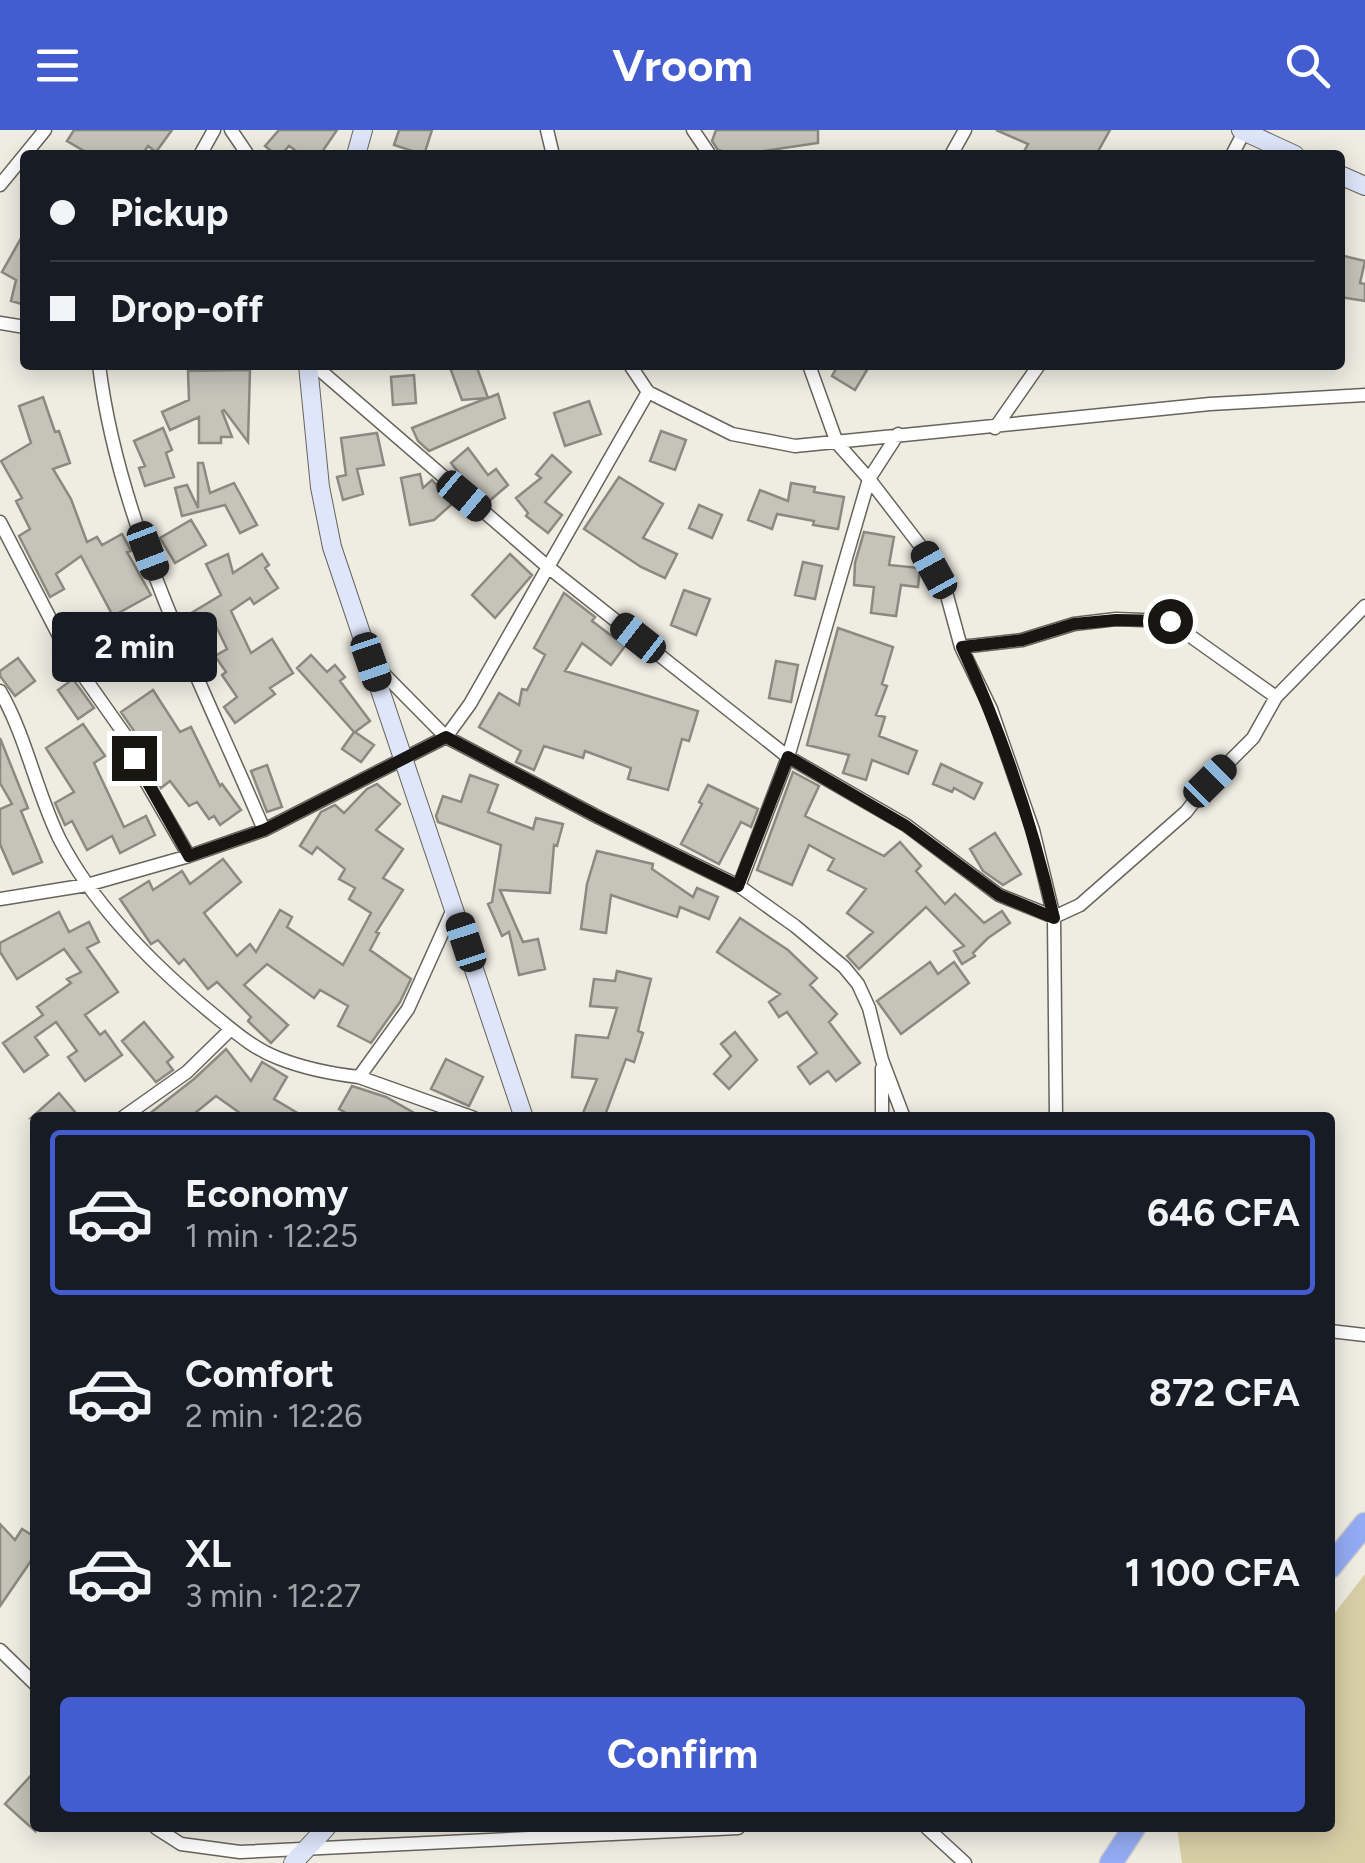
<!DOCTYPE html>
<meta charset="utf-8">
<style>
body{margin:0;font-family:Figtree,sans-serif;background:#242831;color:#f1f3f6;height:100vh;display:flex;flex-direction:column;font-size:38px;white-space:nowrap}
*{box-sizing:border-box;margin:0}
p{font-size:32px;color:#9ea1a6}
.icon{flex:none;width:55px;height:55px;fill:none;stroke:currentColor;stroke-width:2;stroke-linecap:round;stroke-linejoin:round}
.map{position:relative;flex:1;overflow:hidden}
.details{position:absolute;left:30px;top:982px;width:1305px;height:720px;display:flex;flex-direction:column;background:#171b24;border-radius:10px;box-shadow:0 5px 25px #0003}
.details>*{flex:none}
.guide{position:absolute;left:20px;top:20px;width:1325px;height:220px;border-radius:10px;box-shadow:0 5px 25px #0003;display:grid;align-content:center;height:220px;padding:0 30px;background:#171b24}
.end{position:absolute;width:45px;height:45px;margin:-22px;border:12px solid #171612;background:#fff;box-shadow:0 0 0 5px #fff}
.from{border-radius:50%}
.bubble{position:absolute;height:70px;border-radius:10px;background:#171b24;box-shadow:0 5px 25px #0003;font-size:32px;font-weight:700;line-height:70px;text-align:center}
.car{position:absolute;width:30px;height:60px;margin:-30px -15px;border-radius:12px;box-shadow:0 0 8px 2px #0007;background:linear-gradient(#222 24%,#8ab4d8 0 40%,#222 0 76%,#8ab4d8 0 86%,#222 0)}
.guide b{display:flex;align-items:center;gap:35px;height:95px;font-size:38px}
.guide b+b{border-top:2px solid #363941}
.guide i{width:25px;height:25px;background:#f1f3f6}
ul{padding:18px 0 0;list-style:none}
li{display:flex;align-items:center;gap:30px;height:165px;margin:0 20px 15px;padding:0 10px;border:5px solid transparent;border-radius:10px}
li div{flex:1}
li b{display:block;font-size:38px}
li em{font-style:normal;font-weight:700}
li.on{border-color:#435dd1}
li>.icon{width:90px;height:90px;stroke-width:1.5}
.cta{display:flex;gap:20px;margin-top:auto;padding:20px 30px}
.cta a{flex:1;height:115px;border-radius:10px;background:#435dd1;color:#fff;font-size:40px;font-weight:700;line-height:115px;text-align:center}
header{display:flex;justify-content:space-between;align-items:center;height:130px;padding:0 30px;background:#435dd1;color:#fff;font-size:45px;font-weight:700}
.map>svg:first-child{display:block}
.green{fill:#d8cea6}
.building{fill:#c6c3b9;stroke:#8c8980;stroke-width:2.5}
.lines{fill:none;stroke-linecap:round;stroke-linejoin:round}
.street-casing{stroke:#66645b;stroke-width:15}
.secondary-casing{stroke:#66645b;stroke-width:20}
.highway-casing{stroke:#cccccb;stroke-width:25}
.street{stroke:#fff;stroke-width:12}
.secondary{stroke:#dfe6fb;stroke-width:18}
.highway{stroke:#93abf3;stroke-width:22}
.route{stroke:#171612;stroke-width:12}
</style>
<header><svg class="icon" aria-label="menu" viewBox="0 0 24 24"><path d="M4 6h16M4 12h16M4 18h16"/></svg>Vroom<svg class="icon" aria-label="search" viewBox="0 0 24 24"><circle cx="10" cy="10" r="6"/><path d="M15 15l6 6"/></svg></header>
<div class="map">
<svg width="1365" height="1733" viewBox="0 0 1365 1733">
<rect width="100%" height="100%" fill="#efece2"/>
<!-- green -->
<path class="green" d="M 1365,1444 L 1365,1733 L 1182,1733 L 1177,1698 L 1330,1698 L 1330,1489 Z"/>
<!-- building -->
<path class="building" d="M 74,0 L 172,0 L 156,22 L 148,16 L 142,25 L 91,25 L 67,11 Z
M 279,0 L 337,0 L 320,25 L 302,25 L 289,16 L 281,25 L 276,25 L 265,16 Z
M 399,0 L 432,0 L 424,25 L 394,15 Z
M 716,0 L 818,0 L 818,13 L 736,25 L 718,20 L 712,11 Z
M 996,0 L 1110,0 L 1096,25 L 1022,25 L 1028,14 Z
M 25,101 L 25,175 L 11,171 L 16,150 L 2,142 Z
M 1340,125 L 1365,131 L 1360,153 L 1365,154 L 1365,171 L 1340,167 Z
M 449,235 L 476,235 L 488,268 L 498,264 L 505,288 L 429,321 L 418,311 L 412,298 L 487,268 L 462,270 Z
M 838,235 L 870,235 L 855,260 L 832,246 Z
M 250,240 L 248,312 L 224,280 L 222,281 L 232,307 L 221,307 L 221,313 L 199,313 L 199,287 L 170,300 L 162,282 L 189,270 L 188,241 Z
M 414,245 L 416,273 L 393,275 L 391,247 Z
M 43,267 L 55,302 L 59,301 L 70,333 L 53,339 L 71,369 L 87,412 L 97,407 L 102,415 L 122,404 L 131,421 L 127,422 L 151,465 L 113,486 L 81,426 L 56,444 L 64,459 L 50,467 L 19,406 L 30,399 L 16,371 L 22,368 L 1,331 L 31,313 L 19,276 Z
M 589,271 L 601,304 L 565,316 L 554,283 Z
M 163,298 L 172,320 L 166,323 L 174,347 L 145,356 L 139,338 L 145,336 L 134,311 Z
M 661,301 L 686,310 L 675,340 L 650,331 Z
M 377,303 L 384,335 L 357,339 L 363,364 L 343,370 L 337,347 L 346,345 L 341,308 Z
M 468,318 L 488,345 L 496,339 L 508,355 L 488,372 L 468,355 L 451,333 Z
M 552,325 L 571,342 L 545,372 L 562,385 L 548,403 L 526,386 L 528,383 L 516,368 L 541,348 L 536,344 Z
M 198,333 L 203,333 L 210,363 L 234,353 L 257,395 L 240,403 L 225,375 L 182,386 L 175,358 L 187,355 L 198,378 Z
M 420,344 L 423,358 L 432,350 L 453,373 L 434,390 L 410,395 L 401,348 Z
M 619,347 L 663,374 L 643,408 L 677,424 L 665,448 L 641,437 L 584,399 Z
M 791,353 L 815,357 L 814,362 L 844,367 L 838,399 L 813,395 L 814,391 L 777,384 L 772,399 L 748,390 L 760,360 L 788,371 Z
M 699,375 L 722,385 L 712,408 L 689,398 Z
M 191,390 L 206,415 L 175,433 L 160,408 Z
M 864,402 L 894,407 L 889,435 L 920,438 L 918,457 L 901,455 L 896,486 L 871,483 L 874,457 L 854,455 L 855,433 Z
M 228,424 L 233,443 L 262,424 L 269,435 L 265,438 L 278,458 L 254,474 L 250,468 L 231,481 L 251,523 L 272,509 L 293,543 L 270,558 L 275,564 L 235,593 L 224,577 L 237,567 L 222,545 L 226,542 L 215,526 L 227,519 L 213,490 L 196,499 L 188,485 L 221,465 L 206,434 Z
M 510,424 L 532,445 L 495,488 L 472,465 Z
M 803,432 L 822,436 L 815,469 L 795,465 Z
M 684,460 L 710,469 L 696,505 L 671,495 Z
M 564,463 L 595,487 L 592,491 L 625,516 L 611,535 L 582,513 L 565,541 L 698,581 L 689,611 L 682,609 L 668,660 L 628,649 L 631,638 L 585,621 L 583,628 L 544,616 L 534,640 L 516,632 L 521,621 L 479,597 L 499,563 L 519,575 L 522,559 L 527,560 L 545,525 L 534,518 Z
M 838,498 L 893,517 L 882,554 L 887,556 L 876,585 L 885,587 L 879,606 L 917,621 L 908,644 L 872,630 L 866,650 L 843,643 L 849,625 L 807,615 Z
M 311,525 L 327,542 L 335,535 L 345,547 L 340,551 L 370,591 L 355,602 L 374,615 L 361,632 L 342,619 L 354,602 L 297,538 Z
M 18,528 L 35,551 L 15,566 L 0,546 L 0,541 Z
M 776,531 L 798,535 L 791,572 L 769,568 Z
M 73,549 L 94,578 L 78,589 L 58,560 Z
M 153,560 L 180,602 L 191,597 L 220,656 L 222,654 L 241,680 L 220,695 L 214,686 L 209,689 L 197,672 L 189,676 L 170,651 L 161,658 L 134,601 L 121,582 Z
M 83,594 L 105,626 L 94,633 L 124,697 L 146,686 L 155,705 L 120,723 L 112,706 L 87,720 L 72,691 L 65,695 L 55,673 L 74,662 L 46,618 Z
M 0,608 L 28,678 L 21,681 L 42,732 L 13,744 L 0,714 L 0,679 L 12,674 L 0,653 Z
M 941,634 L 982,653 L 974,669 L 954,658 L 952,662 L 933,654 Z
M 267,635 L 282,677 L 267,682 L 251,641 Z
M 793,642 L 819,656 L 805,686 L 884,726 L 900,712 L 921,736 L 916,741 L 945,774 L 955,764 L 984,793 L 1002,781 L 1010,793 L 988,808 L 973,823 L 975,826 L 962,834 L 954,821 L 964,816 L 926,777 L 859,839 L 847,826 L 873,802 L 847,783 L 866,759 L 828,740 L 834,729 L 809,715 L 792,755 L 757,740 Z
M 470,645 L 498,655 L 488,682 L 533,699 L 536,688 L 563,694 L 557,716 L 554,715 L 550,763 L 500,760 L 523,812 L 538,809 L 545,839 L 519,845 L 509,802 L 502,806 L 488,774 L 492,772 L 501,715 L 438,692 L 436,686 L 443,666 L 461,672 Z
M 377,654 L 400,674 L 376,700 L 403,719 L 383,748 L 403,760 L 376,802 L 379,803 L 370,820 L 411,849 L 400,872 L 371,913 L 338,896 L 348,876 L 320,860 L 314,868 L 267,834 L 244,855 L 288,895 L 271,913 L 248,891 L 251,887 L 217,852 L 208,859 L 184,829 L 179,834 L 158,810 L 151,814 L 120,769 L 149,751 L 153,760 L 182,741 L 190,754 L 223,729 L 241,752 L 204,783 L 237,826 L 250,814 L 256,822 L 280,780 L 292,787 L 287,797 L 343,835 L 371,783 L 349,769 L 355,758 L 339,749 L 345,739 L 317,717 L 312,724 L 300,716 L 321,682 L 335,675 L 344,683 L 367,659 Z
M 708,655 L 758,679 L 751,697 L 741,692 L 719,734 L 681,714 L 702,674 L 699,672 Z
M 995,703 L 1021,744 L 1003,755 L 983,741 L 970,719 Z
M 597,721 L 653,734 L 652,739 L 693,767 L 697,758 L 718,767 L 709,789 L 680,777 L 677,787 L 611,765 L 606,803 L 581,799 L 587,754 Z
M 59,782 L 69,802 L 89,792 L 99,812 L 87,818 L 118,862 L 85,885 L 100,905 L 105,901 L 122,925 L 85,951 L 68,927 L 77,921 L 56,892 L 35,907 L 48,925 L 24,942 L 3,913 L 43,885 L 37,877 L 71,853 L 67,849 L 81,842 L 64,819 L 17,849 L 0,822 L 0,813 Z
M 740,788 L 788,820 L 817,848 L 810,855 L 837,884 L 829,892 L 860,933 L 836,951 L 828,941 L 810,954 L 798,937 L 817,923 L 787,882 L 779,887 L 769,872 L 780,864 L 717,822 Z
M 930,832 L 938,844 L 954,832 L 969,853 L 901,904 L 877,871 Z
M 617,841 L 651,849 L 638,901 L 643,903 L 634,932 L 626,929 L 604,988 L 581,988 L 597,949 L 572,947 L 576,905 L 608,908 L 617,878 L 590,876 L 594,849 L 615,851 Z
M 144,892 L 173,927 L 167,932 L 173,940 L 156,952 L 122,911 Z
M 735,902 L 757,930 L 729,959 L 714,944 L 731,926 L 721,914 Z
M 226,919 L 251,951 L 262,932 L 287,947 L 274,969 L 306,988 L 247,988 L 216,966 L 189,988 L 144,988 L 194,949 Z
M 446,929 L 483,947 L 469,976 L 431,959 Z
M 352,956 L 386,967 L 423,988 L 355,988 L 339,979 Z
M 59,963 L 80,988 L 31,988 Z
M 0,1394 L 15,1410 L 22,1399 L 35,1407 L 35,1425 L 0,1476 Z
M 35,1641 L 35,1701 L 5,1674 Z"/>
<g class="lines">
<!-- street casing -->
<g class="street-casing">
<path id="street" d="M 231,0 L 248,25
M 547,0 L 553,25
M 693,0 L 710,25
M 200,25 L 214,0
M 951,25 L 965,0
M 1232,25 L 1244,2
M 0,55 L 45,0
M 0,193 L 25,197
M 99,235 C 119,398 201,550 264,700 L 446,607 L 470,574 L 548,437 L 314,235
M 630,235 L 648,262
M 809,235 L 837,313 L 869,349 L 898,304
M 995,298 L 1039,235
M 0,392 L 70,527 L 125,605 L 138,638 L 189,726
M 961,517 L 1022,510 L 1074,494 L 1116,489 L 1169,491 L 1276,567
M 374,534 L 446,607 L 598,687 L 739,756 L 795,796 L 844,837 L 858,854 L 869,878 L 882,930 L 904,988
M 0,561 C 27,608 36,662 60,710 C 96,779 155,837 215,886 C 235,902 254,919 278,928 C 303,938 333,944 359,947 L 408,879 L 454,777
M 739,756 L 788,627 L 906,695 L 999,765 L 1054,787 L 1080,775 L 1186,682 L 1210,651 L 1253,608 L 1276,567 L 1365,476
M 0,769 L 87,755 L 189,726 L 264,700
M 359,947 L 474,988
M 122,988 L 187,942 L 231,899
M 882,988 L 882,938
M 1056,988 L 1054,787 L 1033,700 L 991,579 L 961,517 L 946,462 L 922,418 L 869,349 L 788,627 L 548,437 L 648,262 L 732,304 L 795,316 L 1210,274 L 1365,265
M 1330,1201 L 1365,1205
M 0,1520 L 35,1554
M 156,1698 L 181,1714 L 240,1722 L 738,1698
M 927,1698 L 965,1733"/>
</g>
<!-- secondary casing -->
<g class="secondary-casing">
<path id="secondary" d="M 1241,0 L 1295,25
M 356,25 L 363,0
M 1340,45 L 1365,56
M 308,235 L 320,357 L 332,417 L 524,988
M 293,1733 L 326,1698"/>
</g>
<!-- highway casing -->
<g class="highway-casing">
<path id="highway" d="M 1330,1437 L 1365,1394
M 1111,1733 L 1134,1698"/>
</g>
<!-- street -->
<use href="#street" class="street"/>
<!-- secondary -->
<use href="#secondary" class="secondary"/>
<!-- highway -->
<use href="#highway" class="highway"/>
</g>
<g class="lines">
<!-- route -->
<path class="route" d="M 134,628 L 189,726 L 264,700 L 446,607 L 598,687 L 738,756 L 788,627 L 906,696 L 999,765 L 1054,788 C 1032,693 1002,604 962,517 L 1022,510 L 1074,494 L 1116,490 L 1170,491"/>
</g>
</svg>
<i class="end from" style="left:1170px;top:491px"></i>
<i class="end" style="left:134px;top:628px"></i>
<div class="bubble" style="left:52px;top:482px;width:165px">2 min</div>
<i class="car" style="left:464px;top:366px;rotate:130deg"></i>
<i class="car" style="left:148px;top:421px;rotate:159deg"></i>
<i class="car" style="left:934px;top:440px;rotate:331deg"></i>
<i class="car" style="left:638px;top:508px;rotate:308deg"></i>
<i class="car" style="left:371px;top:532px;rotate:161deg"></i>
<i class="car" style="left:1210px;top:651px;rotate:45deg"></i>
<i class="car" style="left:466px;top:812px;rotate:342deg"></i>
<div class="guide">
<b><i class="from"></i>Pickup</b>
<b><i></i>Drop-off</b>
</div>
<section class="details">
<ul>
<li class="on"><svg class="icon" aria-label="car" viewBox="0 0 24 24"><path d="M5 17H2v-5l4-1 3-4h7l3 4 3 1v5h-3M9 17h6M6 11h13"/><circle cx="7" cy="17" r="2"/><circle cx="17" cy="17" r="2"/></svg><div><b>Economy</b><p>1 min · 12:25</p></div><em>646 CFA</em></li>
<li><svg class="icon" aria-label="car" viewBox="0 0 24 24"><path d="M5 17H2v-5l4-1 3-4h7l3 4 3 1v5h-3M9 17h6M6 11h13"/><circle cx="7" cy="17" r="2"/><circle cx="17" cy="17" r="2"/></svg><div><b>Comfort</b><p>2 min · 12:26</p></div><em>872 CFA</em></li>
<li><svg class="icon" aria-label="car" viewBox="0 0 24 24"><path d="M5 17H2v-5l4-1 3-4h7l3 4 3 1v5h-3M9 17h6M6 11h13"/><circle cx="7" cy="17" r="2"/><circle cx="17" cy="17" r="2"/></svg><div><b>XL</b><p>3 min · 12:27</p></div><em>1 100 CFA</em></li>
</ul>
<div class="cta"><a>Confirm</a></div>
</section>
</div>
